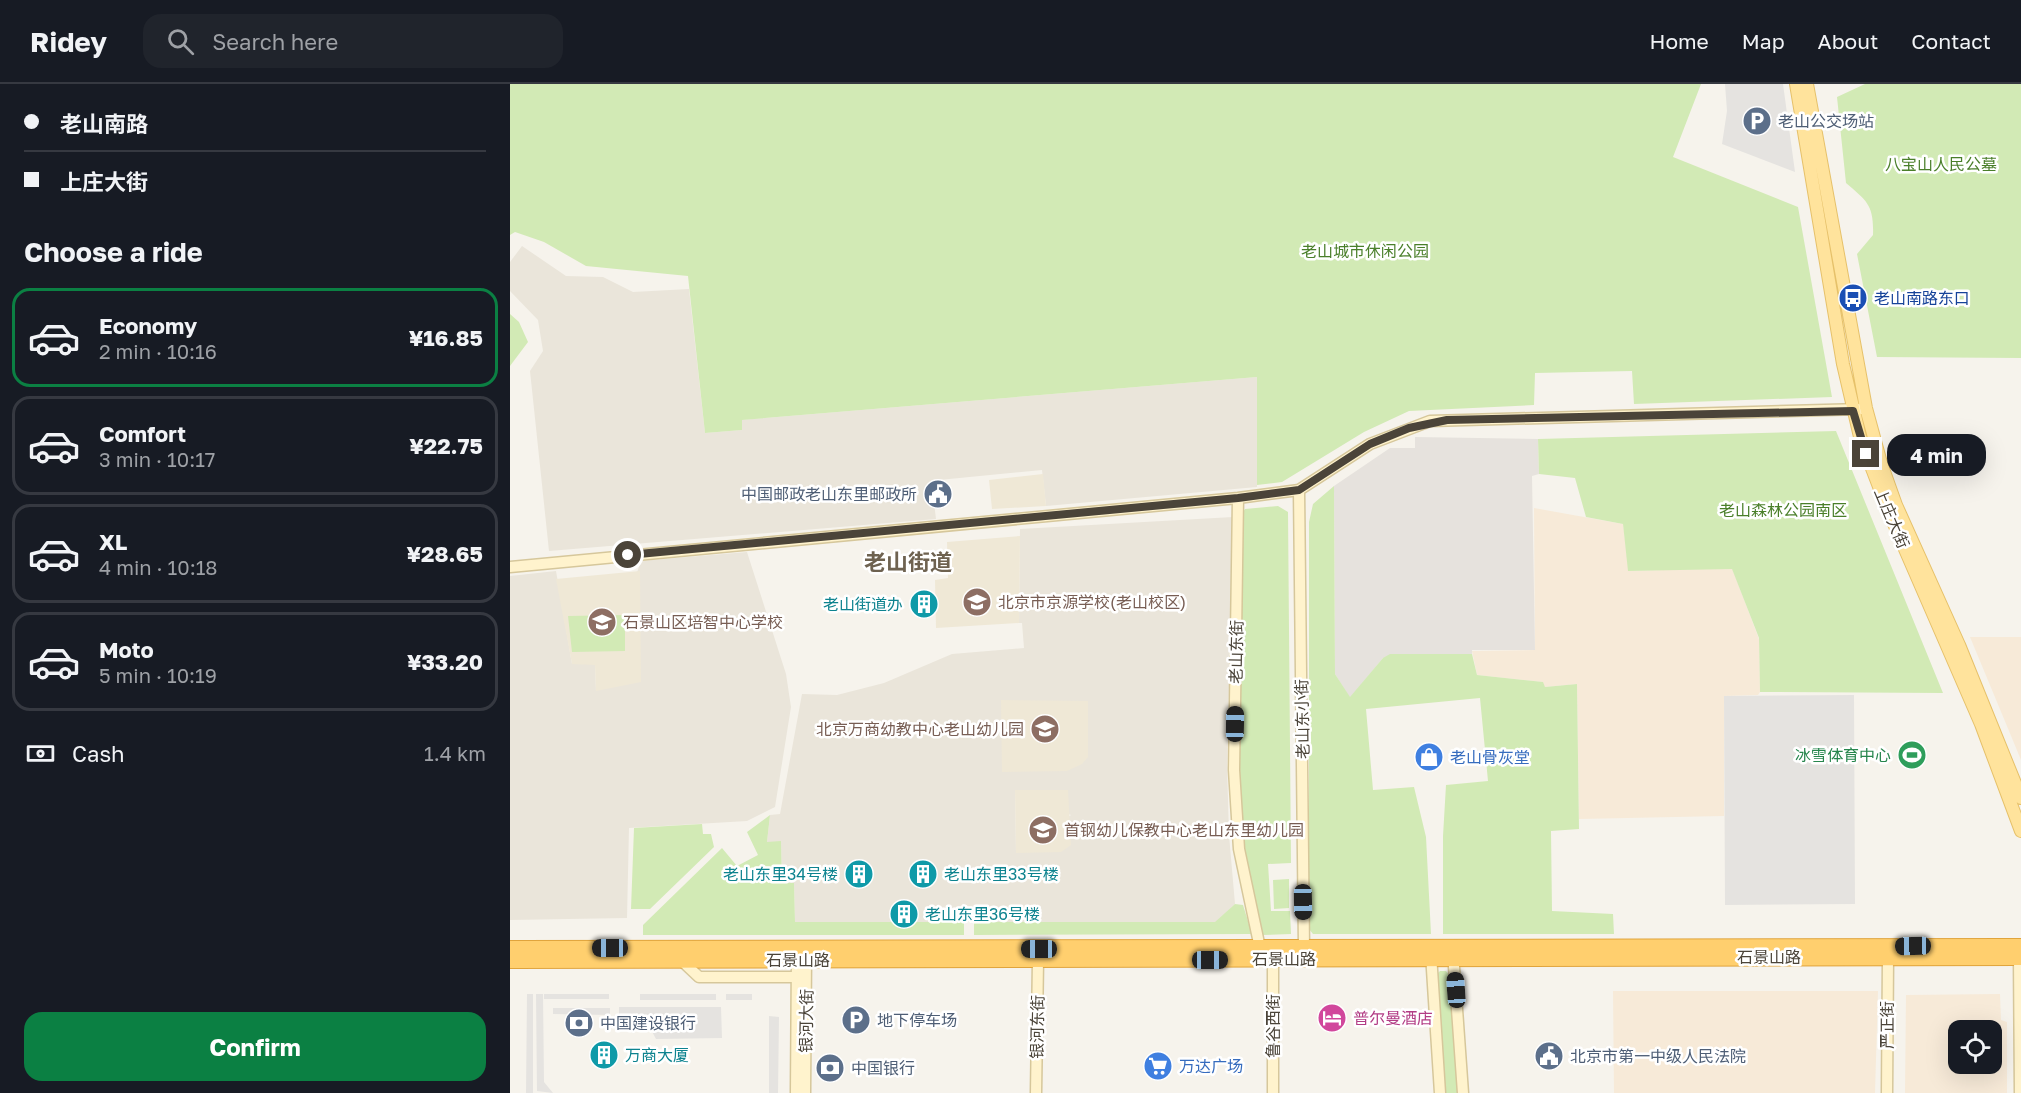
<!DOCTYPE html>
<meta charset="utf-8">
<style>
body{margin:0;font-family:"Golos Text","Noto Sans SC",sans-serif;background:#20242c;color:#f1f3f6;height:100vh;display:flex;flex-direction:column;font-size:22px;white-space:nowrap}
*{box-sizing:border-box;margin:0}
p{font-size:20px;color:#9ea1a6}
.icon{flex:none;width:33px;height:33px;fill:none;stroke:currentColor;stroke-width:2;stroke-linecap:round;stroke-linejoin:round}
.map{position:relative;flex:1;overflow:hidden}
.drawer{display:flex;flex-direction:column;background:#171b24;width:510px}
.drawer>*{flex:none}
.hud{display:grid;align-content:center;height:132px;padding:0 24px;background:#171b24}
.fabs{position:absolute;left:1438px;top:936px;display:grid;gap:12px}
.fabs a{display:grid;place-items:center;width:54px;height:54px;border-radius:12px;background:#171b24;box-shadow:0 6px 24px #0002;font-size:30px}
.end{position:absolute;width:27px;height:27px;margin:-14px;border:8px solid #4b4439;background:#fff;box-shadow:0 0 0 3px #fff}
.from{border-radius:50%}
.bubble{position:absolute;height:42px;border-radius:18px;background:#171b24;box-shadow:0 6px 24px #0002;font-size:20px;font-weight:700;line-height:42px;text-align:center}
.car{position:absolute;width:18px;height:36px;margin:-18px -9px;border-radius:8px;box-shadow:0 0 4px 2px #0007;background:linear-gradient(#222 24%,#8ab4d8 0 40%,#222 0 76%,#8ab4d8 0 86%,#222 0)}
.hud b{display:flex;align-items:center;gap:21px;height:57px;font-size:22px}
.hud b+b{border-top:2px solid #363941}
.hud i{width:15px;height:15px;background:#f1f3f6}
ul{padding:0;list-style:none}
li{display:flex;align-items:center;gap:18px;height:99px;margin:0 12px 9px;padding:0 12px;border:3px solid #363941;border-radius:18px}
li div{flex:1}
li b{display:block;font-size:22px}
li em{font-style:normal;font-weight:700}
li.current{border-color:#0b8043}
li>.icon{width:54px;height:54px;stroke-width:1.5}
h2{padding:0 24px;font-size:27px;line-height:72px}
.pay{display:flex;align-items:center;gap:15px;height:66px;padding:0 24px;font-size:22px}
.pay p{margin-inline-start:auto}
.primary-button{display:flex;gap:12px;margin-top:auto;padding:12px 24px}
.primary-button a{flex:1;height:69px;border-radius:18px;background:#0b8043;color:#fff;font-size:24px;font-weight:700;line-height:69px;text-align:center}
header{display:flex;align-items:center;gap:36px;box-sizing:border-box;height:84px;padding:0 30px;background:#171b24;border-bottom:2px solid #363941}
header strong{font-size:28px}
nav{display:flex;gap:33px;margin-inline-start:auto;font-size:21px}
.search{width:420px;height:54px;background:#20242c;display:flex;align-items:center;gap:15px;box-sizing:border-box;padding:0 21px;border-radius:18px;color:#9ea1a6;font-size:22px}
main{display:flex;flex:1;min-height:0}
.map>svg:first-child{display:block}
.residential{fill:#eae5da;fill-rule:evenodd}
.commercial{fill:#f7ead8;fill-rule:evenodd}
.industrial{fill:#e6e2dd}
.education{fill:#efe8d6}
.green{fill:#d2eab5}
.parking{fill:#e5e3e0}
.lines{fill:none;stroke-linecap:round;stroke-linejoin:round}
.secondary-casing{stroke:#d6c79b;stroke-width:13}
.primary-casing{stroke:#e6c16a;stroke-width:14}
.highway-casing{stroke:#e0a43c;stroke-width:16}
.secondary{stroke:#fff3cd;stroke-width:10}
.primary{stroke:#ffe39c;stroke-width:12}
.highway{stroke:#ffcf6e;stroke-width:14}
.route{stroke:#4b4439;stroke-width:8}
.labels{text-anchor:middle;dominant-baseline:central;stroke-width:5;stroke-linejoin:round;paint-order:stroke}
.service-label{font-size:16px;fill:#4e5e75;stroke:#fff;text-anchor:start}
.park-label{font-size:16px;fill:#4a7f2a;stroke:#fff}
.transit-label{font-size:16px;fill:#164399;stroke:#fff;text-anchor:start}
.street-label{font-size:16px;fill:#4b4439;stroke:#fff}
.education-label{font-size:16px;fill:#785e54;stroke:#fff;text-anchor:start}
.culture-label{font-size:16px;fill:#0d838f;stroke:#fff;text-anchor:start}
.leisure-label{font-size:16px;fill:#27864d;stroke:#fff;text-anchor:end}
.shop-label{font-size:16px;fill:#366cbe;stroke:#fff;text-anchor:start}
.hotel-label{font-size:16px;fill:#b23c85;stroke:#fff;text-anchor:start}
.district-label{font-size:22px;font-weight:bold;fill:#6e6250;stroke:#fff}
</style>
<header>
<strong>Ridey</strong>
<div class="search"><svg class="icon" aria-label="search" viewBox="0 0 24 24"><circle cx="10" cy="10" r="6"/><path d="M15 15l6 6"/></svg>Search here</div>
<nav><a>Home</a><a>Map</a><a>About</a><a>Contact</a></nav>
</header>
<main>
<section class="drawer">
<div class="hud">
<b><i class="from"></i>老山南路</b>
<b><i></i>上庄大街</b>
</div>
<h2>Choose a ride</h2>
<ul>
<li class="current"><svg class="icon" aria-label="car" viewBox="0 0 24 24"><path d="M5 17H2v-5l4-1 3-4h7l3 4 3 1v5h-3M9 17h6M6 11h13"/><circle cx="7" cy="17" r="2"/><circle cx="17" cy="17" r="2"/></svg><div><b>Economy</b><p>2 min · 10:16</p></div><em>¥16.85</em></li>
<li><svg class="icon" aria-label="car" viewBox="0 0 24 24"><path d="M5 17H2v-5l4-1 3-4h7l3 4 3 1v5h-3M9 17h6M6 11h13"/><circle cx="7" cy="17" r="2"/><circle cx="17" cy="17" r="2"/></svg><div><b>Comfort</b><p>3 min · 10:17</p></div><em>¥22.75</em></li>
<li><svg class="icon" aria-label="car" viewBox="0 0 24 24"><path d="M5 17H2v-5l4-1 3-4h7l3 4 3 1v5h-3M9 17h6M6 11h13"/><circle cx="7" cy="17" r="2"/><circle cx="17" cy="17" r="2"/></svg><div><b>XL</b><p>4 min · 10:18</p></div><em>¥28.65</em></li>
<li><svg class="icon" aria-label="car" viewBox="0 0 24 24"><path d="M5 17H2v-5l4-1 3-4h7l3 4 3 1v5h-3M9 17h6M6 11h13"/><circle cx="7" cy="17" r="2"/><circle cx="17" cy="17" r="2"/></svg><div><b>Moto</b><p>5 min · 10:19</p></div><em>¥33.20</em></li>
</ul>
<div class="pay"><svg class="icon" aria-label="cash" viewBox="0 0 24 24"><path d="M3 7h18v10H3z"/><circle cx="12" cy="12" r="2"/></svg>Cash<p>1.4 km</p></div>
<div class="primary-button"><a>Confirm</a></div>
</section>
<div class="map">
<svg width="1511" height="1009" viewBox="0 0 1511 1009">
<rect width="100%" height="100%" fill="#f6f3ec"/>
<!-- residential -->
<path class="residential" d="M 12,162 L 56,192 L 93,193 L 123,208 L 179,205 L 195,349 L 232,346 L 231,336 L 747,293 L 747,403 L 536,422 L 532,386 L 429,396 L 422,402 L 426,435 L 39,467 L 20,287 L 33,267 L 28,236 L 0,207 L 0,178 Z
M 723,433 L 717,680 L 719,751 L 725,820 L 706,838 L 285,838 L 284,800 L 272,800 L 271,758 L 257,758 L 260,731 L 270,730 L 292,610 L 327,611 L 374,599 L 442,570 L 514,564 L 512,539 L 509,539 L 510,445 ZM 505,706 L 561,731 L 506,769 L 506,768 Z
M 237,468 L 276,590 L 281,623 L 265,723 L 237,737 L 119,744 L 117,834 L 0,836 L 0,492 L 46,487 L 62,580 L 85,580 L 86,607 L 131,477 Z"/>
<!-- commercial -->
<path class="commercial" d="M 1024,424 L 1113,440 L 1119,487 L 1222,484 L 1249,555 L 1250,608 L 1248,611 L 1214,612 L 1214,732 L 1069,735 L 1067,600 L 1035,603 L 1032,598 L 967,591 L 962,567 L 1025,566 Z
M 1460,553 L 1511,553 L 1511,676 L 1499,647 Z
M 1103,907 L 1368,907 L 1365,1009 L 1104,1009 Z
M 1490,910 L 1491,936 L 1497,938 L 1497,1009 L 1395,1009 L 1396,911 ZM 1449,946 L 1482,946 L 1482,980 L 1449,980 Z"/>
<!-- industrial -->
<path class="industrial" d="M 905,353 L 1028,355 L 1029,390 L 1022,392 L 1025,566 L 962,566 L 962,570 L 873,574 L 840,614 L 825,590 L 824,402 L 880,364 L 905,364 Z"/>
<!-- education -->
<path class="education" d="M 533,390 L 536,422 L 482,425 L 479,396 Z
M 510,452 L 509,539 L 426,544 L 425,496 L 438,494 L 437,458 Z
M 130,487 L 131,598 L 86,607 L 85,581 L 62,580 L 46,495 Z
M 491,616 L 578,617 L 578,673 L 572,680 L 557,687 L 492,688 Z
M 505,706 L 558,706 L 561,761 L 551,768 L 506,769 Z"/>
<!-- green -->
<path class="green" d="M 0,0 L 1191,0 L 1163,73 L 1288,123 L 1322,313 L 1124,320 L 1122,287 L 1025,289 L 1024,321 L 899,327 L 854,348 L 772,398 L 747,401 L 747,293 L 232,336 L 232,346 L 195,349 L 178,192 L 76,182 L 34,158 L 5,148 L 0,151 Z
M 1355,0 L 1511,0 L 1511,274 L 1367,273 L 1347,170 L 1363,151 C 1364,121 1357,117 1336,99 L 1327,13 Z
M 0,230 L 9,238 L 18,258 L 0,282 Z
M 1326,347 L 1433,609 L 1250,608 L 1249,554 L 1222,485 L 1118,487 L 1113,440 L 1076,433 L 1065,394 L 1029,390 L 1028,355 Z
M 824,402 L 825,590 L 840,613 L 873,574 L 880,570 L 962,570 L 967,591 L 1033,598 L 1035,603 L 1067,600 L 1069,745 L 1041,747 L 1042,827 L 1103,830 L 1104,850 L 933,850 L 933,752 L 936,701 L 978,697 L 970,614 L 856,625 L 863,706 L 904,703 L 916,753 L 921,850 L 803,850 L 799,845 L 799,438 L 803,420 Z
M 768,422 L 778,428 L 781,779 L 758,780 L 761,827 L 780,827 L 781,850 L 752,851 L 732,763 L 728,683 L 731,431 L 735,425 Z
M 115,531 L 115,567 L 62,568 L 58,532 Z
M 260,731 L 257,758 L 271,757 L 272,799 L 284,799 L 285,838 L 454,838 L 454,851 L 133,851 L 133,841 L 212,764 L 227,782 L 248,771 L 237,748 Z
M 192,740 L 193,750 L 201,750 L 204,763 L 140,825 L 121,825 L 124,744 Z
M 779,795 L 779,824 L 764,825 L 763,796 Z
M 725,820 L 733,821 L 742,850 L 464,851 L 464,838 L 705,838 Z
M 930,887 L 936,887 L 940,892 L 949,1009 L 934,1009 L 926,891 Z"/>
<!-- parking -->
<path class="parking" d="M 1215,0 L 1273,0 L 1285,88 L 1212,60 L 1217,27 Z
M 1344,611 L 1345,820 L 1215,821 L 1214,612 Z
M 17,910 L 23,910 L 23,1009 L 16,1009 Z
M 26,910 L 33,910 L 34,998 L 43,1009 L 27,1007 Z
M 34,910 L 99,910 L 99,915 L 34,915 Z
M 130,910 L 206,910 L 206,916 L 130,916 Z
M 216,910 L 242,910 L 242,916 L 216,916 Z
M 109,923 L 211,923 L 212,954 L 146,955 L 138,940 L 127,930 L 109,930 Z
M 43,924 L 100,924 L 100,931 L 43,930 Z
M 259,932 L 269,933 L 268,1009 L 259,1009 Z"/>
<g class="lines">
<!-- secondary casing -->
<g class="secondary-casing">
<path id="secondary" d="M 789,406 L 794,864
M 728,414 L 724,686 L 729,765 L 750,864
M 0,483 L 728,414 L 789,406 L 860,360 L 920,337 L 1352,325
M 943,869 L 953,1009
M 921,870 L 930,1009
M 171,876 L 189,893 L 287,893
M 763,876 L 763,1009
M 286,1009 L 287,871
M 295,1009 L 296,871
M 526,1009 L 528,876
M 1377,1009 L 1378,873
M 1510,1009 L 1509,874 L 1511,872"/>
</g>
<!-- primary casing -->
<g class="primary-casing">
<path id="primary" d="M 1286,0 L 1333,280 L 1350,353 L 1378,426 L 1471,640 L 1511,747
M 1297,0 L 1356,324 L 1371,379 L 1386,421 L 1449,561 L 1511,714"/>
</g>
<!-- highway casing -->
<g class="highway-casing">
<path id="highway" d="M 0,864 L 1511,862
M 0,877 L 1511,874"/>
</g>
<!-- secondary -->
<use href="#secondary" class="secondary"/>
<!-- primary -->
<use href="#primary" class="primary"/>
<!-- highway -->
<use href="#highway" class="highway"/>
</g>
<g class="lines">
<!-- route -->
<path class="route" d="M 118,471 L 728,414 L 789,406 L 860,360 L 899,344 L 937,336 L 1343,327 L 1356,370"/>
</g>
<!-- icons -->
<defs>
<g id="parking-disc" transform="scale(1.5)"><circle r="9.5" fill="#5c6f8a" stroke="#fff"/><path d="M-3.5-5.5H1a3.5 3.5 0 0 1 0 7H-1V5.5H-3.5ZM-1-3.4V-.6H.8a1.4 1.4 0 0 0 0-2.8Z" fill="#fff"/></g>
<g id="bus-disc" transform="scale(1.5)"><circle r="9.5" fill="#1a4fb4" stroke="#fff"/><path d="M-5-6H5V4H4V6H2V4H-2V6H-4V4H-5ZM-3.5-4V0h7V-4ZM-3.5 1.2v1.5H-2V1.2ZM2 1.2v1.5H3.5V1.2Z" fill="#fff"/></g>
<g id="civic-disc" transform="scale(1.5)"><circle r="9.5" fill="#5c6f8a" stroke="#fff"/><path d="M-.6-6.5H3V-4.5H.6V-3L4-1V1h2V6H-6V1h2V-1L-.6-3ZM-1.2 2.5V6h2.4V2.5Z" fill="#fff"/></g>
<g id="school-disc" transform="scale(1.5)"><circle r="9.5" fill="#8d6e63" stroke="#fff"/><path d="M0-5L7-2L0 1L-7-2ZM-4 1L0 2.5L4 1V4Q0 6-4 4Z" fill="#fff"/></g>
<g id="building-disc" transform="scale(1.5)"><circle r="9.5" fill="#0f9aa8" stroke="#fff"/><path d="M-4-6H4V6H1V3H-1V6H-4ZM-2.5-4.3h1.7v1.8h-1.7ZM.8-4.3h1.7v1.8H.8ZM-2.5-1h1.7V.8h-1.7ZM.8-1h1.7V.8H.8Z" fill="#fff"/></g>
<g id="stadium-disc" transform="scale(1.5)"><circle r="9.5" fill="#2e9e5b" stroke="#fff"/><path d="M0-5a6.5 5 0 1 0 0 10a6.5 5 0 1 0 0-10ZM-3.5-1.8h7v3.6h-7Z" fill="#fff"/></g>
<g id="shop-disc" transform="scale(1.5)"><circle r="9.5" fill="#3f7fe0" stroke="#fff"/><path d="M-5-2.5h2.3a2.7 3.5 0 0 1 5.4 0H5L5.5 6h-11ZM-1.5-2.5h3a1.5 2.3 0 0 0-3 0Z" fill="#fff"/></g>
<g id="hotel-disc" transform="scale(1.5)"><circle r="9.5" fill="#d1479c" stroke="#fff"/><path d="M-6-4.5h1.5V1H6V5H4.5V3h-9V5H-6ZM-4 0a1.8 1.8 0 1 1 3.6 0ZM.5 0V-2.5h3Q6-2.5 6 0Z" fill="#fff"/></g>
<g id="bank-disc" transform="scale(1.5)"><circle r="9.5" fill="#5c6f8a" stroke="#fff"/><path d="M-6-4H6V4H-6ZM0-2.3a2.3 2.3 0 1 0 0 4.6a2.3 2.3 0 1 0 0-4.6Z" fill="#fff"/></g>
<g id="supermarket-disc" transform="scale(1.5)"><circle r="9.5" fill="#3f7fe0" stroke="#fff"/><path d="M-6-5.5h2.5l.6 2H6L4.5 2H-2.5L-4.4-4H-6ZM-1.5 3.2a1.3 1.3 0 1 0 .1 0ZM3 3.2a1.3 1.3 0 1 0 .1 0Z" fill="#fff"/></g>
</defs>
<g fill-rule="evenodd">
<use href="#parking-disc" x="1247" y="37"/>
<use href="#bus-disc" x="1343" y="214"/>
<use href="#civic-disc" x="428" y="410"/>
<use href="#school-disc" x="467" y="518"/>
<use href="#building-disc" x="414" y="520"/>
<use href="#school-disc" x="92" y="538"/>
<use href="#school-disc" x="535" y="645"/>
<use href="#stadium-disc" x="1402" y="671"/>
<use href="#shop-disc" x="919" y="673"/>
<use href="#school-disc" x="533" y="746"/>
<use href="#building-disc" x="349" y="790"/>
<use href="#building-disc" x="413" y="790"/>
<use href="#building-disc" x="394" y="830"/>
<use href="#hotel-disc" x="822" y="934"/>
<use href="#parking-disc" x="346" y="936"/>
<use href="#bank-disc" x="69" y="939"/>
<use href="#building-disc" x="94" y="971"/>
<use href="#civic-disc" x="1039" y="972"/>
<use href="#supermarket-disc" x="648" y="982"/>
<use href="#bank-disc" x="320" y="984"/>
</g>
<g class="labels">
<!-- service labels -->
<g class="service-label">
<text x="1268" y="37">老山公交场站</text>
<text x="407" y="410" text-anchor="end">中国邮政老山东里邮政所</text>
<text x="367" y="936">地下停车场</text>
<text x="90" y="939">中国建设银行</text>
<text x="1060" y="972">北京市第一中级人民法院</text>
<text x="341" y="984">中国银行</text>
</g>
<!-- park labels -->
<g class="park-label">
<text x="1431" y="80">八宝山人民公墓</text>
<text x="855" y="167">老山城市休闲公园</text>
<text x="1273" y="426">老山森林公园南区</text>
</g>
<!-- transit labels -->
<g class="transit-label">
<text x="1364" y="214">老山南路东口</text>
</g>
<!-- street labels -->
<g class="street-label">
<text transform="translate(1382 434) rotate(67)">上庄大街</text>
<text transform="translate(726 568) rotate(-89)">老山东街</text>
<text transform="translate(792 635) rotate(-91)">老山东小街</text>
<text x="1259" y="873">石景山路</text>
<text x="774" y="875">石景山路</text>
<text x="288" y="876">石景山路</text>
<text transform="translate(296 937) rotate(-89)">银河大街</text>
<text transform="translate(1377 941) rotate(-90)">严正街</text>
<text transform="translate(763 942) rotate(-90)">鲁谷西街</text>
<text transform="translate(527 943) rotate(-89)">银河东街</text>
</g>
<!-- education labels -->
<g class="education-label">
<text x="488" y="518">北京市京源学校(老山校区)</text>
<text x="113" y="538">石景山区培智中心学校</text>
<text x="514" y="645" text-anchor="end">北京万商幼教中心老山幼儿园</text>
<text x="554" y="746">首钢幼儿保教中心老山东里幼儿园</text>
</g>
<!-- culture labels -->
<g class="culture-label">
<text x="393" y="520" text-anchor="end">老山街道办</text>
<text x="328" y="790" text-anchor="end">老山东里34号楼</text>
<text x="434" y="790">老山东里33号楼</text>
<text x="415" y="830">老山东里36号楼</text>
<text x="115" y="971">万商大厦</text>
</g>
<!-- leisure labels -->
<g class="leisure-label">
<text x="1381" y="671">冰雪体育中心</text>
</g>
<!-- shop labels -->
<g class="shop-label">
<text x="940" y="673">老山骨灰堂</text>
<text x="669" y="982">万达广场</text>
</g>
<!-- hotel labels -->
<g class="hotel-label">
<text x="843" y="934">普尔曼酒店</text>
</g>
<!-- district labels -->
<g class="district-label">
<text x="398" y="477">老山街道</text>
</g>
</g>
</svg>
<div class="fabs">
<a><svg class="icon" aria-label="locate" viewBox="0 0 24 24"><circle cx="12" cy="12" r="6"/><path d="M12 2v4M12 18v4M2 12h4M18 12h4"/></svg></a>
</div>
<i class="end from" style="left:118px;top:471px"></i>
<i class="end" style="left:1356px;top:370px"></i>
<div class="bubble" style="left:1377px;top:350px;width:99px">4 min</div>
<i class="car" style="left:725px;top:640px;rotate:1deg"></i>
<i class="car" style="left:793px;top:818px;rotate:179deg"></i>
<i class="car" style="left:1403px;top:862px;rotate:269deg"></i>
<i class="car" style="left:100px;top:864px;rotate:270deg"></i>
<i class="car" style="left:529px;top:865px;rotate:270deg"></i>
<i class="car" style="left:700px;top:876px;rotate:90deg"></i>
<i class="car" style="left:946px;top:906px;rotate:356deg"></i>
</div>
</main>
